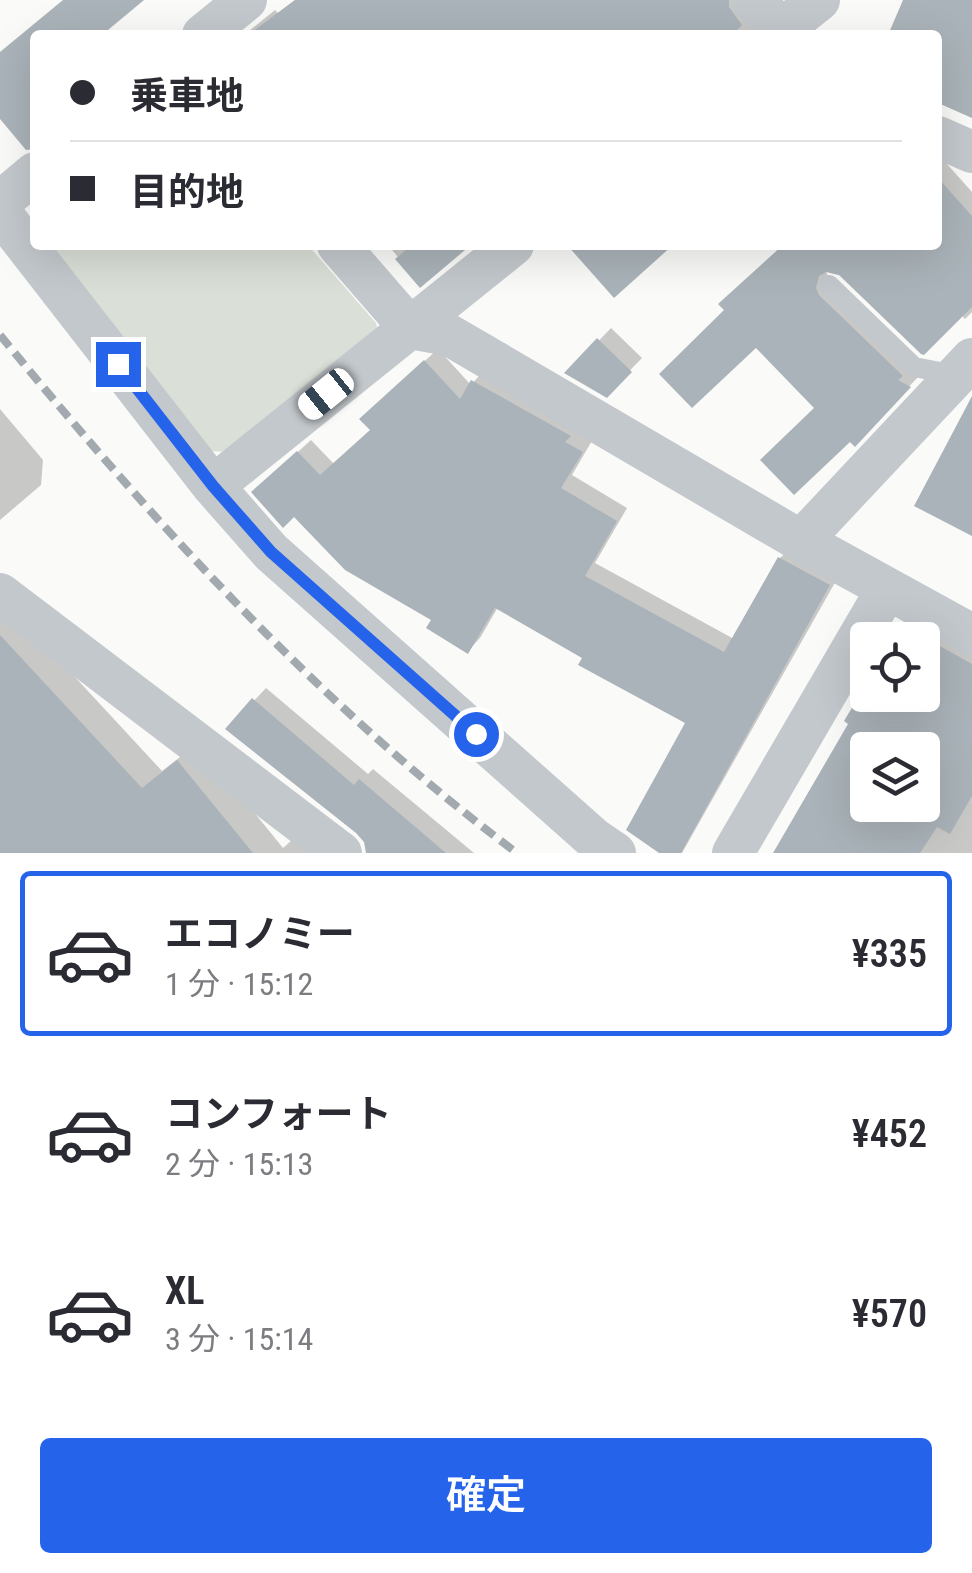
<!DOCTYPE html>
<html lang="ja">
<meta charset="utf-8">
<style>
body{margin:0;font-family:"Roboto Condensed","Noto Sans JP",sans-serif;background:#f7f7f7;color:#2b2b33;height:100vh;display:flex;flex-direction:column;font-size:38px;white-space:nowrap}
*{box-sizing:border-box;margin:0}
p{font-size:32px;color:#7c7c81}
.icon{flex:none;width:55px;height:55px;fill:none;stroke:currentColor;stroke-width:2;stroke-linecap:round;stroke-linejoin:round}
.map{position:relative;height:853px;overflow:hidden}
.drawer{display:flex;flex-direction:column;background:#fff;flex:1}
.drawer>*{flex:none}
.guide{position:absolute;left:30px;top:30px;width:912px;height:220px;border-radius:10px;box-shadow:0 10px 40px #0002;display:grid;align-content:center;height:220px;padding:0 40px;background:#fff}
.fabs{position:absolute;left:850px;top:622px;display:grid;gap:20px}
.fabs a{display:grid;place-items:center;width:90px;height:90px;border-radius:10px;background:#fff;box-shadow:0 10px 40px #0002;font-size:50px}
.end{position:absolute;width:45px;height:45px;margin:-22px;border:12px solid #2563eb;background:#fff;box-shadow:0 0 0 5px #fff}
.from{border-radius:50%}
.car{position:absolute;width:30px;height:60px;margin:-30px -15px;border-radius:12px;box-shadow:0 0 8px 2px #0007;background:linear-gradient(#fff 24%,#345 0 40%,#fff 0 76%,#345 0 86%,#fff 0)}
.guide b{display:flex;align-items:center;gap:35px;height:95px;font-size:38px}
.guide b+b{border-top:2px solid #e1e1e2}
.guide i{width:25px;height:25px;background:#2b2b33}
ul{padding:18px 0 0;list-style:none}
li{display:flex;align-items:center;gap:30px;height:165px;margin:0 20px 15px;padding:0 20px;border:5px solid transparent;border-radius:10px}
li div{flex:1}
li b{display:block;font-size:38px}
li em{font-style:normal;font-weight:600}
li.on{border-color:#2563eb}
li>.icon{width:90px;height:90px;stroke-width:1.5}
.action{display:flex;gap:20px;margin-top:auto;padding:20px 40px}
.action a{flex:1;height:115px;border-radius:10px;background:#2563eb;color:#fff;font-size:40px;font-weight:600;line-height:115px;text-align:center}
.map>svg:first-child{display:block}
.green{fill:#dadfd7}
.shadow{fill:#0003;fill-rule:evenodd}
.building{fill:#aab3b9;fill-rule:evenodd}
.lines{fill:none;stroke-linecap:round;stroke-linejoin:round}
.service{stroke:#c3c8cc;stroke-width:20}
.minor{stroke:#c3c8cc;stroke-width:42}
.rail{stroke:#a2aab0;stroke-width:8;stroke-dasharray:15 8;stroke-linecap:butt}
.route{stroke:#2563eb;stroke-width:12}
</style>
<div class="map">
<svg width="972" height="853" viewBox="0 0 972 853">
<rect width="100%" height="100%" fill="#fafaf8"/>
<!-- green -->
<path class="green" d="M 44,245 L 308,245 L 376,323 L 378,332 L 227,452 L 209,451 Z"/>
<!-- shadow -->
<path class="shadow" d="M 295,0 L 743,0 L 765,35 L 244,35 L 275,10 L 278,13 Z
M 938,154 L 972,192 L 972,312 L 965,319 L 961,315 L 826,271 L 830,284 L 920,375 L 855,443 L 818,408 L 728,310 L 786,245 L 938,245 Z
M 388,245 L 465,245 L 420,284 Z
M 611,328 L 642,358 L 606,395 L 568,373 Z
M 438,349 L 471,385 L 485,369 L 593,439 L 572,475 L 627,508 L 595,563 L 734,639 L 780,558 L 793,546 L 841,572 L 682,853 L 664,853 L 629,830 L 688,722 L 498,607 L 480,638 L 468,651 L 434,619 L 294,514 L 267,480 L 311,440 L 334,464 L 373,429 L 375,406 Z
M 0,409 L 43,460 L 41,485 L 0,520 Z
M 0,596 L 162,771 L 198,743 L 283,848 L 308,826 L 336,853 L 216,853 L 202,837 L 182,853 L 0,853 Z
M 911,612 L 972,646 L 972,853 L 775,853 L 868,695 L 922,695 L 922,640 L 889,640 ZM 868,750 L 922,750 L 922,805 L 868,805 Z
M 266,688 L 368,774 L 373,769 L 474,853 L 389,853 L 234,722 Z"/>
<!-- building -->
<path class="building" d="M 63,0 L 144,0 L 102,35 L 35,35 L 35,149 L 26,150 L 0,119 L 0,52 Z
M 295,0 L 729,0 L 729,7 L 742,25 L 732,35 L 248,35 Z
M 903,0 L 972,0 L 972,118 L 938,103 L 938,35 L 888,35 Z
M 938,178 L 972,216 L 972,307 L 924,355 L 921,354 L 839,275 L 826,272 L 819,276 L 816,288 L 819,295 L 903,376 L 898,380 L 911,387 L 855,447 L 850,442 L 794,495 L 760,460 L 814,408 L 756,348 L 692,408 L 659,374 L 724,310 L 718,304 L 783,245 L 938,245 Z
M 412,245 L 471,245 L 420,288 L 395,259 Z
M 567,245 L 673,245 L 614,298 Z
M 597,338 L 632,372 L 607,398 L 564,373 Z
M 424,360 L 460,399 L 471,380 L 571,436 L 565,442 L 583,452 L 561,488 L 617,521 L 585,576 L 724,652 L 778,557 L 830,585 L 681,853 L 659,853 L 626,830 L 685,723 L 578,665 L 582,658 L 495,608 L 468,654 L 426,628 L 431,620 L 345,570 L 294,517 L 283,528 L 251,492 L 297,451 L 320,475 L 370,430 L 359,419 Z
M 972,396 L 972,536 L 914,506 Z
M 897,622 L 972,664 L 972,796 L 950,834 L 937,827 L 920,853 L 773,853 L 848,724 L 844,721 L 865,686 L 861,684 L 868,672 L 868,695 L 922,695 L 922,640 L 886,640 ZM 868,750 L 922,750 L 922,805 L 868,805 Z
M 0,635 L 142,788 L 177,760 L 253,853 L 0,853 Z
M 252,698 L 354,785 L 359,779 L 446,853 L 366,853 L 364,842 L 356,833 L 225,729 Z"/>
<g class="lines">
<!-- service -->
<path class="service" d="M 829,285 L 914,367 L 956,375"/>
<!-- minor -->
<path class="minor" d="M 753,0 L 788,35
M 203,35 L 246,0
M 775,35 L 819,0
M 938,137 L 972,152
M 0,202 L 35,173
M 0,212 L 213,486 L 271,552 L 593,838 L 615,853
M 338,245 L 410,328 L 449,335 L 801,541 L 972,635
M 213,486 L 513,245
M 801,541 L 972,359
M 0,594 L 341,853
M 733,853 L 887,589"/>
<!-- rail -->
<path class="rail" d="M 0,335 C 154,523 321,707 517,853"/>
</g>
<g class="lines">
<!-- route -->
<path class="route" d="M 118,364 L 213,486 L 271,552 L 476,734"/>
</g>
</svg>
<div class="fabs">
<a><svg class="icon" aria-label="locate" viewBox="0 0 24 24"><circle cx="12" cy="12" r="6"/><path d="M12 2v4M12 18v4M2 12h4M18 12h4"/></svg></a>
<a><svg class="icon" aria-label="layers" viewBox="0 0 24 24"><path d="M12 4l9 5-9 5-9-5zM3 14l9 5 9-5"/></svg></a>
</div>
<i class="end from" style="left:476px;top:734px"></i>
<i class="end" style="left:118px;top:364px"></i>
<i class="car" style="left:326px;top:394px;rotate:231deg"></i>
<div class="guide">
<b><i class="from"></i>乗車地</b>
<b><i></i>目的地</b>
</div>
</div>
<section class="drawer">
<ul>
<li class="on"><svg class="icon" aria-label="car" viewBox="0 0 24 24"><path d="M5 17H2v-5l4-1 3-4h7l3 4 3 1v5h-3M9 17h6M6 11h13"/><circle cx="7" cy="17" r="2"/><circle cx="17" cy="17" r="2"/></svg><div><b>エコノミー</b><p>1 分 · 15:12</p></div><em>¥335</em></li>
<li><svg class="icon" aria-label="car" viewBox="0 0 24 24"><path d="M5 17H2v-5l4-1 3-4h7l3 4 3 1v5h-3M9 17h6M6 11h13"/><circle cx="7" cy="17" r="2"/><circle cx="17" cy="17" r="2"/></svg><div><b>コンフォート</b><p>2 分 · 15:13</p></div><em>¥452</em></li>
<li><svg class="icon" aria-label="car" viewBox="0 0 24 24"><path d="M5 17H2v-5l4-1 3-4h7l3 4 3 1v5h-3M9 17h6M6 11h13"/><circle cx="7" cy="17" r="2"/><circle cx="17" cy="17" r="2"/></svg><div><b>XL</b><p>3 分 · 15:14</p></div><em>¥570</em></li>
</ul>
<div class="action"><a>確定</a></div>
</section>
